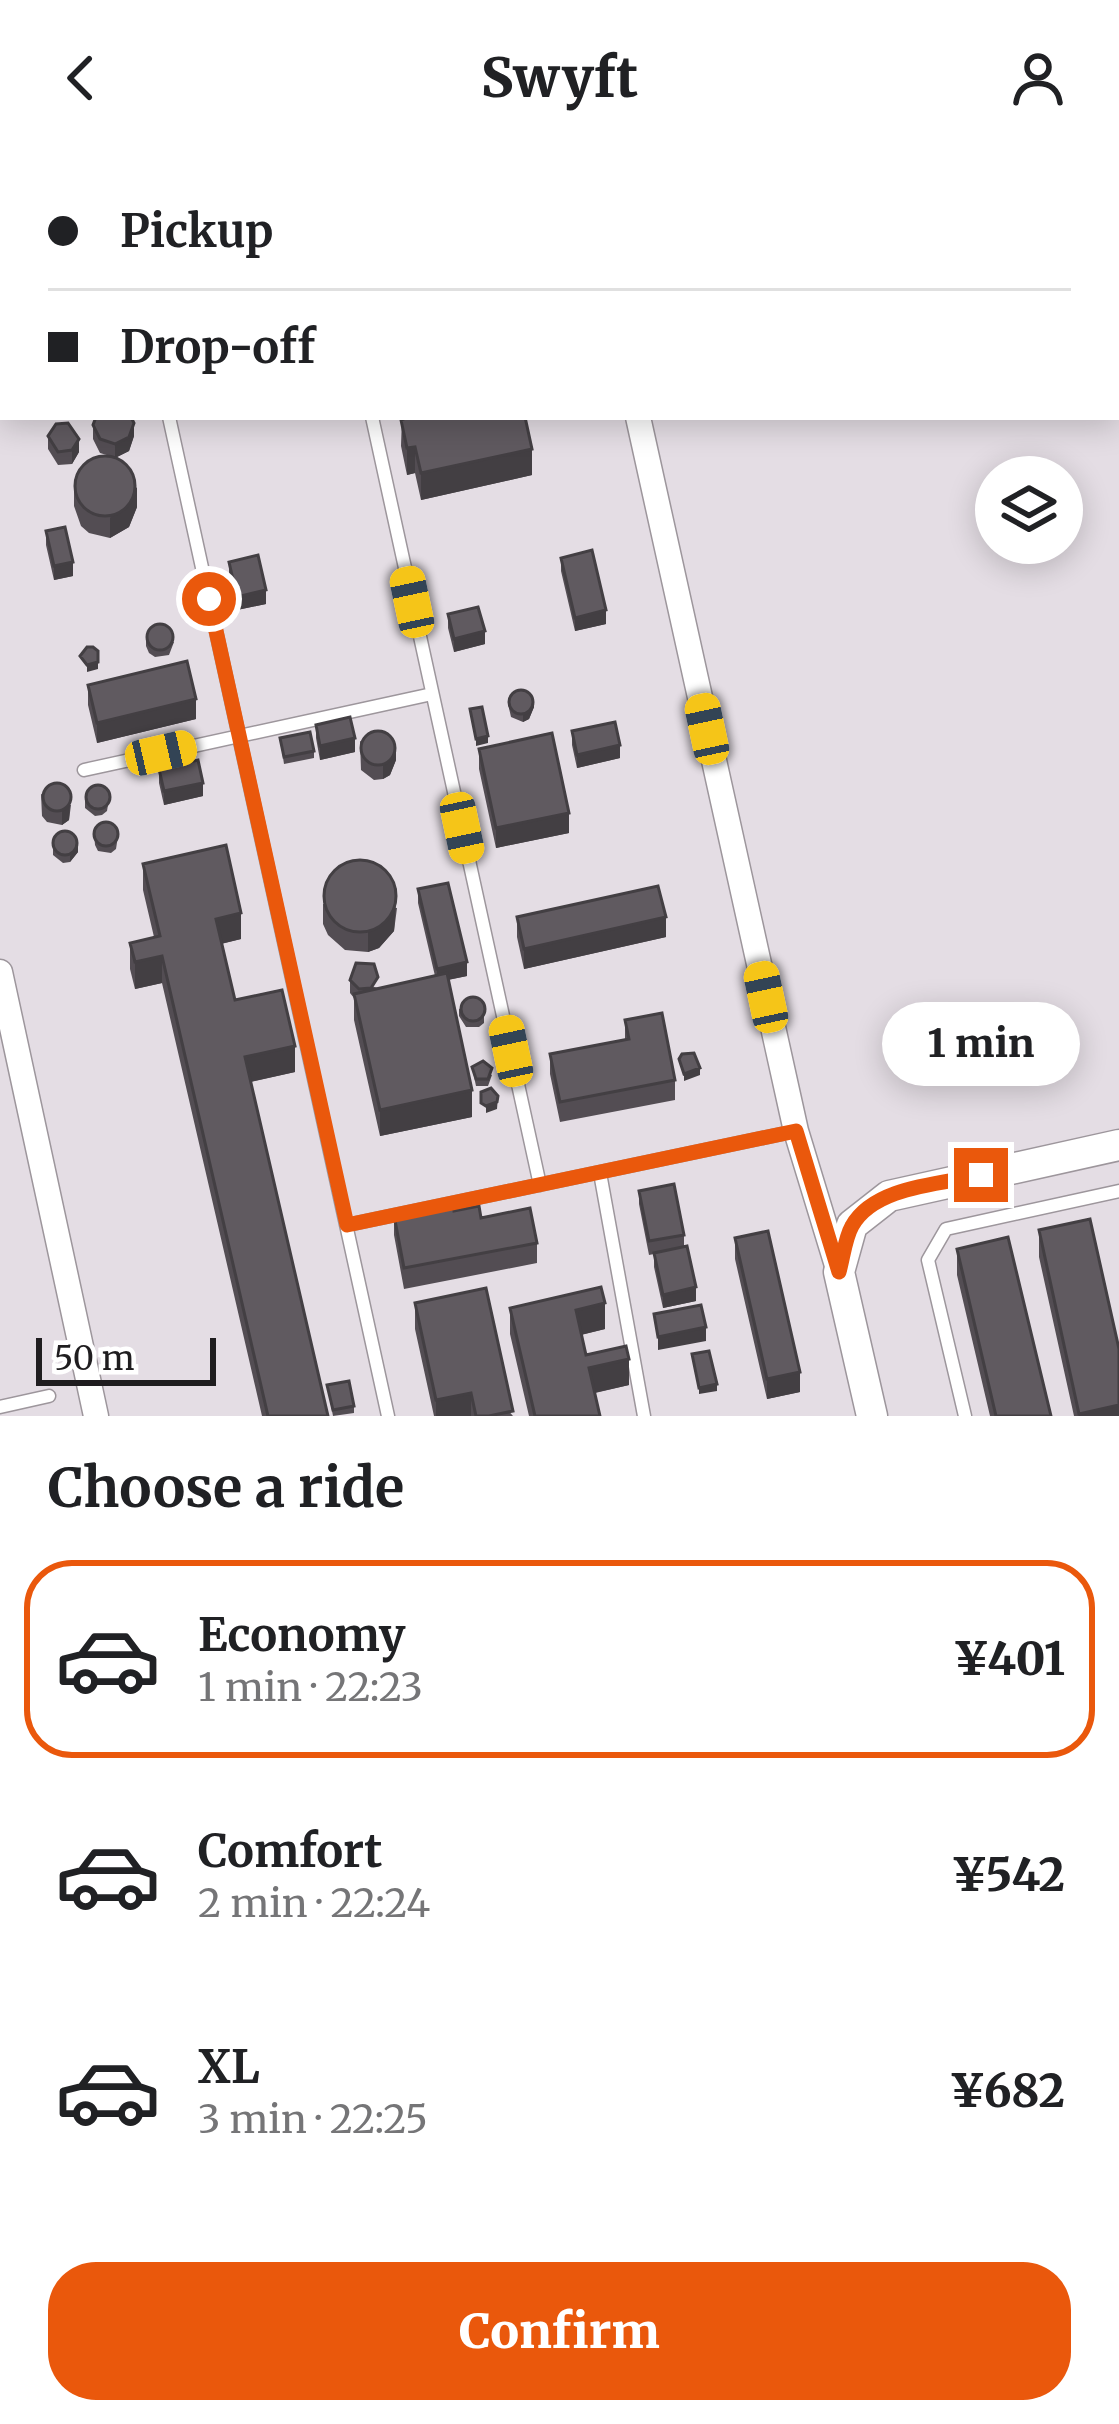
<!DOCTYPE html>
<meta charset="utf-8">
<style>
body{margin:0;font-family:Merriweather,serif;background:#f2f2f2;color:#202124;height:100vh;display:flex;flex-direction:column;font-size:45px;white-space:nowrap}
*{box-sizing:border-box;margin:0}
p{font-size:39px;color:#757577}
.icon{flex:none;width:66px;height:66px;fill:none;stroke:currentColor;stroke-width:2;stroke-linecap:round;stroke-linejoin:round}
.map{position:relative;height:1260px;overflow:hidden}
.side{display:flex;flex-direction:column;background:#fff;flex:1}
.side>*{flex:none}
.banner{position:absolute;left:0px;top:0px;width:1119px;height:264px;box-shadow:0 6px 30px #0003;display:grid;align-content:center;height:264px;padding:0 48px;background:#fff}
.controls{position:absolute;left:975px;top:300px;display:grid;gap:24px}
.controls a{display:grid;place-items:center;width:108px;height:108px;border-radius:50%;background:#fff;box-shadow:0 6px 30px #0003;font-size:60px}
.scale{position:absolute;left:36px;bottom:30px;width:180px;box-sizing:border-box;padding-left:12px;border:6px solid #1f1d1f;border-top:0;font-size:33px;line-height:42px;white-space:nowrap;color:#1f1d1f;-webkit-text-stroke:9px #fff;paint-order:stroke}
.end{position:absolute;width:54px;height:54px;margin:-27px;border:15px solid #ea580c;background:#fff;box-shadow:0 0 0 6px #fff}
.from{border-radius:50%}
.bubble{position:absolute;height:84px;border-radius:42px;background:#fff;box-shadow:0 6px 30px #0003;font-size:39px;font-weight:800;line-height:84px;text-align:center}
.car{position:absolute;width:36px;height:72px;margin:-36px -18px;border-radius:15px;box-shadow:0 0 9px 3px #0007;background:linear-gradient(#f5c518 24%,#345 0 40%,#f5c518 0 76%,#345 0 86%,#f5c518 0)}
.banner b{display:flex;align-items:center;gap:42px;height:114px;font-size:45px}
.banner b+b{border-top:3px solid #e0e0e0}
.banner i{width:30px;height:30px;background:#202124}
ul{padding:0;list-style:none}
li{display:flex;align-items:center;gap:36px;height:198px;margin:0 24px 18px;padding:0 24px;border:6px solid transparent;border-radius:48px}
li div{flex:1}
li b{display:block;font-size:45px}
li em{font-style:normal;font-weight:800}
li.current{border-color:#ea580c}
li>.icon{width:108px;height:108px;stroke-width:1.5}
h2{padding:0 48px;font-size:54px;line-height:144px}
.primary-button{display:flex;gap:24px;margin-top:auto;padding:24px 48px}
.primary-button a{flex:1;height:138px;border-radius:48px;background:#ea580c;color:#fff;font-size:48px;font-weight:800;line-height:138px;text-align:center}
header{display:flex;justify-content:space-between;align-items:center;height:156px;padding:0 48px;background:#fff;font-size:54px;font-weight:800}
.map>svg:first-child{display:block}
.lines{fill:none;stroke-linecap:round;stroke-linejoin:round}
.service-casing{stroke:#9d969c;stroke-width:15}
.minor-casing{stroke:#9d969c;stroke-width:27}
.tertiary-casing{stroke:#9d969c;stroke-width:33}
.service{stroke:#fff;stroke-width:12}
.minor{stroke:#fff;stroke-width:24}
.tertiary{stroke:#fff;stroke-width:30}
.wall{fill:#534d53}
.shaded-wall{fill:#433f43}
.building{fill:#605a60;stroke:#433f43;stroke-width:3}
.route{stroke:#ea580c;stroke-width:15}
</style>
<header><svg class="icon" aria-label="back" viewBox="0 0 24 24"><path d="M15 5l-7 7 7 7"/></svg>Swyft<svg class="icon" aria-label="person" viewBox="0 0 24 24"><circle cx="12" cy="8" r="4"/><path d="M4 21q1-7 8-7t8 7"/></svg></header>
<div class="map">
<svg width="1119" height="1260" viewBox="0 0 1119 1260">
<rect width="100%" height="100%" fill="#e4dde4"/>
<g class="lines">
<!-- service casing -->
<g class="service-casing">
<path id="service" d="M 111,0 L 112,3
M 407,0 L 408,3
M 169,261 L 388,1260
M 372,261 L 540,1029
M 84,614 L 432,538
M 600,1017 L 644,1260
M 347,1069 L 796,975
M 0,1251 L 49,1240
M 965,1260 L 928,1104 L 946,1073 L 1119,1035"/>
</g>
<!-- minor casing -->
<g class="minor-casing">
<path id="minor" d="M 580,0 L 580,3
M 638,261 L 796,975 L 839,1116
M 0,816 L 96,1260"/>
</g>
<!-- tertiary casing -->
<g class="tertiary-casing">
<path id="tertiary" d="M 872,1260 L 839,1116 L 852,1069 L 889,1040 L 1119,989"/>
</g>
<!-- service -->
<use href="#service" class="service"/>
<!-- minor -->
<use href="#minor" class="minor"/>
<!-- tertiary -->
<use href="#tertiary" class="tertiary"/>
</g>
<!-- wall -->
<path class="wall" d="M 0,0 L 3,3 L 3,135 L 0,123 Z
M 402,261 L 525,261 L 532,319 L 421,344 L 415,317 L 407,319 L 401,290 Z
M 93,269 L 134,280 L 129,295 L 115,302 L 137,351 L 129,371 L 110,382 L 89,377 L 81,370 L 74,350 L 74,329 L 110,300 L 100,297 L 93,283 Z
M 48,280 L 79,296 L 72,308 L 58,309 L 48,293 Z
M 46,375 L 73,420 L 54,424 L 46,389 Z
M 561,402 L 606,468 L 575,475 L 561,415 Z
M 229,406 L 266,448 L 237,454 L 229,419 Z
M 448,458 L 485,488 L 454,496 L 448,472 Z
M 146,483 L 174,486 L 169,499 L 155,501 L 149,497 L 146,490 Z
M 88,529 L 196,563 L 97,587 L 88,549 Z
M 508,548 L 534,551 L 529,563 L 523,566 L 511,561 Z
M 316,569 L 355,596 L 320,604 L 316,582 Z
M 572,575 L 620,602 L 577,612 L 572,589 Z
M 280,582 L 314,595 L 314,602 L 284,608 Z
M 360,585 L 396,604 L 390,619 L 383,623 L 374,624 L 361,614 Z
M 479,593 L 569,677 L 496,692 L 479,613 Z
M 159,613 L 203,640 L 164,649 L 159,627 Z
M 41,638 L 71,649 L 69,664 L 62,669 L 47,666 L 42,660 Z
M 109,643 L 107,655 L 102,659 L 95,660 L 85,652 L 85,645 Z
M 94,676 L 118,680 L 116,693 L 111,697 L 98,695 L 95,689 Z
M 53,692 L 78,696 L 70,706 L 63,707 L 53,699 Z
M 143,708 L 241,783 L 221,788 L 235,844 L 295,916 L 251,926 L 328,1260 L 262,1260 L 162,827 L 135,833 L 130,813 L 130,787 L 154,781 L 143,734 Z
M 418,733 L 467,820 L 448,824 L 472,961 L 380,980 L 354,864 L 354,842 L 350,837 L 350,824 L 378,832 L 435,820 L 418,747 Z
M 323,748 L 397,752 L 394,775 L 379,792 L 368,796 L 345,794 L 328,779 L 323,768 Z
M 517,761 L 666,781 L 524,813 L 517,781 Z
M 484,846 L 484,867 L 479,871 L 466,871 L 459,860 L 459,853 Z
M 625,864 L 675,924 L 675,944 L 560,966 L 550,918 L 550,898 L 625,884 Z
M 472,911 L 492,919 L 488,930 L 476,930 Z
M 639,1035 L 684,1079 L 684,1091 L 696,1145 L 663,1152 L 654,1111 L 654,1098 L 649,1099 L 639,1048 Z
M 454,1055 L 481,1062 L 537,1087 L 537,1107 L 404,1133 L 394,1079 L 394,1059 Z
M 1039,1074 L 1119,1260 L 1074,1260 L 1039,1101 Z
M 735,1082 L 800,1236 L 767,1243 L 735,1103 Z
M 957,1093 L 1051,1260 L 990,1260 L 957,1119 Z
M 415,1147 L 513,1260 L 434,1260 L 415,1173 Z
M 510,1152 L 605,1173 L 581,1179 L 586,1199 L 629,1229 L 595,1237 L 600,1260 L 529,1260 L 510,1178 Z
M 327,1229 L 354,1250 L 354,1257 L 333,1260 Z"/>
<!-- shaded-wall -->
<path class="shaded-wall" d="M 134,267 L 134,280 L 129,295 L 115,302 L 115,288 Z
M 79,283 L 79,296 L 72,308 L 72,294 Z
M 415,291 L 415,317 L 407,319 L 407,292 Z
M 532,293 L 532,319 L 421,344 L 421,317 Z
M 137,331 L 137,351 L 129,371 L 110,382 L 110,362 Z
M 73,406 L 73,420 L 54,424 L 54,410 Z
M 266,434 L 266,448 L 237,454 L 237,441 Z
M 606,454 L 606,468 L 575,475 L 575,462 Z
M 485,475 L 485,488 L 454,496 L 454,483 Z
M 98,506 L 98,513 L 87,516 L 87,509 Z
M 196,543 L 196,563 L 97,587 L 97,567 Z
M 534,544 L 534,551 L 529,563 L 523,566 L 523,559 Z
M 488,580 L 488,587 L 476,590 L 476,583 Z
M 355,582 L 355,596 L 320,604 L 320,590 Z
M 620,589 L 620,602 L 577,612 L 577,599 Z
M 396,590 L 396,604 L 390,619 L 383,623 L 383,609 Z
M 203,627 L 203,640 L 164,649 L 164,635 Z
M 71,635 L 69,664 L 62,669 L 62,655 Z
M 569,657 L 569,677 L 496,692 L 496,672 Z
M 78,689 L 78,696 L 70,706 L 70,700 Z
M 397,732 L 394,775 L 379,792 L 368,796 L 368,776 Z
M 241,757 L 241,783 L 216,789 L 216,763 Z
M 666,761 L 666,781 L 524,813 L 524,793 Z
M 162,800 L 162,827 L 135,833 L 135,806 Z
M 467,806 L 467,820 L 437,826 L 437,813 Z
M 295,890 L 295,916 L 245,927 L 245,901 Z
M 700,912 L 700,919 L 684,925 L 684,918 Z
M 472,934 L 472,961 L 380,980 L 380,954 Z
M 498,940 L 497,953 L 486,957 L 486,950 Z
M 696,1131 L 696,1145 L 663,1152 L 663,1139 Z
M 605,1147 L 605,1173 L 576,1180 L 576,1154 Z
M 706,1171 L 706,1185 L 658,1194 L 658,1181 Z
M 629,1203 L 629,1229 L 589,1238 L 589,1212 Z
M 800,1216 L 800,1236 L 767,1243 L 767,1223 Z
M 717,1228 L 717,1235 L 699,1238 L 699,1232 Z
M 471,1237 L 471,1260 L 436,1260 L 436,1244 Z
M 1119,1249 L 1119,1260 L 1079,1260 L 1079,1258 Z"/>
<!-- building -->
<path class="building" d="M 0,0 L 55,0 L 56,3 L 3,3 L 3,109 L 0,97 Z
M 443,0 L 534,0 L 534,3 L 444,3 Z
M 96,261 L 131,261 L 134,267 L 129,281 L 115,288 L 100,283 L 93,269 Z
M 408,261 L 525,261 L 532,293 L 421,317 L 415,291 L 407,292 L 401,264 Z
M 68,267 L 79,283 L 72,294 L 58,296 L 48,280 L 56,268 Z
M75 330a30 30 0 1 1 60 0a30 30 0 1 1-60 0Z
M 65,371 L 73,406 L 54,410 L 46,375 Z
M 592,394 L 606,454 L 575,462 L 561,402 Z
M 258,399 L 266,434 L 237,441 L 229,406 Z
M 478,451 L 485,475 L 454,483 L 448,458 Z
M147 481a13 13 0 1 1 26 0a13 13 0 1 1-26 0Z
M 87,491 L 93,491 L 98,495 L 98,506 L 87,509 L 80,500 Z
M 187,505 L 196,543 L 97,567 L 88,529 Z
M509 546a12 12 0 1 1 24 0a12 12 0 1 1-24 0Z
M 482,551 L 488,580 L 476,583 L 470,553 Z
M 350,561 L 355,582 L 320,590 L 316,569 Z
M 615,566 L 620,589 L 577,599 L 572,575 Z
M361 592a17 17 0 1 1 34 0a17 17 0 1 1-34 0Z
M 310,576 L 314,595 L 284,601 L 280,582 Z
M 552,577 L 569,657 L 496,672 L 479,593 Z
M 198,604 L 203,627 L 164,635 L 159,613 Z
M43 641a14 14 0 1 1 28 0a14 14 0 1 1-28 0Z
M86 641a12 12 0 1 1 24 0a12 12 0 1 1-24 0Z
M94 678a12 12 0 1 1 24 0a12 12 0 1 1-24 0Z
M53 687a12 12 0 1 1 24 0a12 12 0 1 1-24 0Z
M 226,689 L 241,757 L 216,763 L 235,844 L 282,834 L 295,890 L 245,901 L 328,1260 L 268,1260 L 162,800 L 135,806 L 130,787 L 160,780 L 143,708 Z
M324 740a36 36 0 1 1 72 0a36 36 0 1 1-72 0Z
M 448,727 L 467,806 L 437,813 L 418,733 Z
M 658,730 L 666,761 L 524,793 L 517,761 Z
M 356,807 L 374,808 L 378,821 L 371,832 L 359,833 L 350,824 Z
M 447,817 L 472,934 L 380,954 L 354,838 Z
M461 853a12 12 0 1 1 24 0a12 12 0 1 1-24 0Z
M 662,857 L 675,924 L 560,946 L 550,898 L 629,883 L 625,864 Z
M 694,897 L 700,912 L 684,918 L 679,903 L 682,898 Z
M 483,905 L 492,912 L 488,923 L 476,923 L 472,911 Z
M 491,932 L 498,940 L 497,946 L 486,950 L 481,947 L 481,936 Z
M 674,1028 L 684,1079 L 649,1085 L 639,1035 Z
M 453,1047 L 454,1055 L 479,1050 L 481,1062 L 530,1052 L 537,1087 L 404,1112 L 394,1059 Z
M 1090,1063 L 1119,1193 L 1119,1249 L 1079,1258 L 1039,1074 Z
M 768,1075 L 800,1216 L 767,1223 L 735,1082 Z
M 1008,1081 L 1051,1260 L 996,1260 L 957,1093 Z
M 687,1090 L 696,1131 L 663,1139 L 654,1097 Z
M 601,1131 L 605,1147 L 576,1154 L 586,1199 L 626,1190 L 629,1203 L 589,1212 L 600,1260 L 535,1260 L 510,1152 Z
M 486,1132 L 513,1255 L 489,1260 L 476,1260 L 471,1237 L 436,1244 L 415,1147 Z
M 701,1149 L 706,1171 L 658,1181 L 654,1158 Z
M 709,1195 L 717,1228 L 699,1232 L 692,1198 Z
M 349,1225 L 354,1250 L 333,1254 L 327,1229 Z"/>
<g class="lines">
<!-- route -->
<path class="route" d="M 209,443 L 347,1069 L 796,975 L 839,1116 C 843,1102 845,1082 852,1070 C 874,1030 942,1028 981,1019"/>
</g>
</svg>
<div class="controls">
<a><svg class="icon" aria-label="layers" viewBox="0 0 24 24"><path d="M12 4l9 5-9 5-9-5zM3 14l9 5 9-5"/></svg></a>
</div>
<div class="scale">50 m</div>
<i class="end from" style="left:209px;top:443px"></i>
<i class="end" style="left:981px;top:1019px"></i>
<div class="bubble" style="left:882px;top:846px;width:198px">1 min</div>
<i class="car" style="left:412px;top:446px;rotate:348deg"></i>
<i class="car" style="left:707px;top:573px;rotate:348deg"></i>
<i class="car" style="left:161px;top:597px;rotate:77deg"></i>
<i class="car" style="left:462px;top:672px;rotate:168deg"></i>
<i class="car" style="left:766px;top:841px;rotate:348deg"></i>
<i class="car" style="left:511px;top:895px;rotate:348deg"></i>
<div class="banner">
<b><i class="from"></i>Pickup</b>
<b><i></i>Drop-off</b>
</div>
</div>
<section class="side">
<h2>Choose a ride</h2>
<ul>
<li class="current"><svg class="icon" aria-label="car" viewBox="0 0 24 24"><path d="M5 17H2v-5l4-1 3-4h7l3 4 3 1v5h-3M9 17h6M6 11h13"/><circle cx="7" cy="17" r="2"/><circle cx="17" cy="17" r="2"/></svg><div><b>Economy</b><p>1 min · 22:23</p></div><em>¥401</em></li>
<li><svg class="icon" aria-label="car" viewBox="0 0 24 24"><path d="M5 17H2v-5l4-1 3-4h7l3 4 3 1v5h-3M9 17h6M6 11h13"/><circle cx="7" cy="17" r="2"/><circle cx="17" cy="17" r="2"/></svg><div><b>Comfort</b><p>2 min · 22:24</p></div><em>¥542</em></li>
<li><svg class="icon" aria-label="car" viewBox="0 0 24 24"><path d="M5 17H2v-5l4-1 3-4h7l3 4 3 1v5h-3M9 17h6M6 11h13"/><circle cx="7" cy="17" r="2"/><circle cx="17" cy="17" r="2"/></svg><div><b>XL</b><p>3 min · 22:25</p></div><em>¥682</em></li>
</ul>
<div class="primary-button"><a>Confirm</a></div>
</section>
